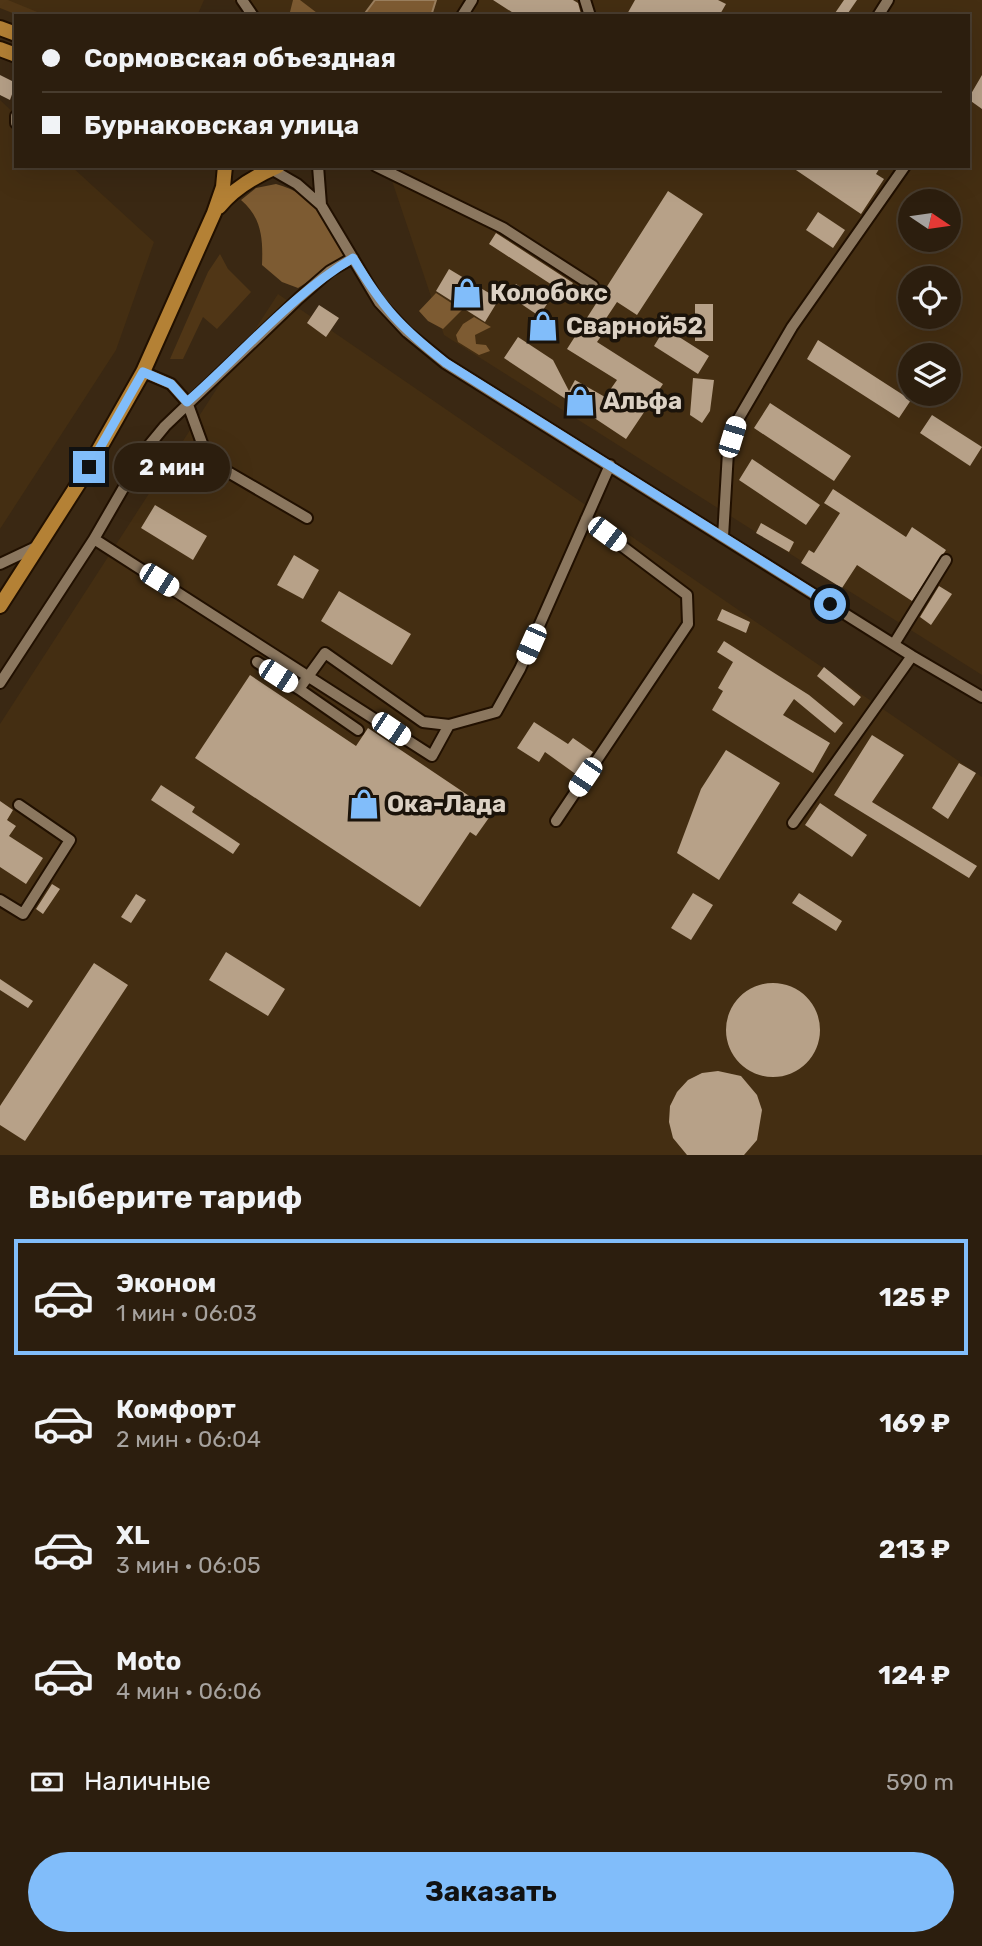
<!DOCTYPE html>
<html lang="ru">
<meta charset="utf-8">
<style>
body{margin:0;font-family:Rubik,sans-serif;background:#342717;color:#f1f3f6;height:100vh;display:flex;flex-direction:column;font-size:26px;white-space:nowrap}
*{box-sizing:border-box;margin:0}
p{font-size:23px;color:#a6a29e}
.icon{flex:none;width:38px;height:38px;fill:none;stroke:currentColor;stroke-width:2;stroke-linecap:round;stroke-linejoin:round}
.map{position:relative;height:1155px;overflow:hidden}
.details{display:flex;flex-direction:column;background:#2c1e0e;flex:1}
.details>*{flex:none}
.guide{position:absolute;left:14px;top:14px;width:956px;height:154px;border-radius:0px;box-shadow:0 7px 28px #0002,0 0 0 2px #483c2e;display:grid;align-content:center;height:154px;padding:0 28px;background:#2c1e0e}
.needle{width:46px;rotate:103deg}
.controls{position:absolute;left:898px;top:189px;display:grid;gap:14px}
.controls a{display:grid;place-items:center;width:63px;height:63px;border-radius:50%;background:#2c1e0e;box-shadow:0 7px 28px #0002,0 0 0 2px #483c2e;font-size:35px}
.end{position:absolute;width:32px;height:32px;margin:-16px;border:9px solid #81bdfa;background:#111;box-shadow:0 0 0 4px #111}
.from{border-radius:50%}
.bubble{position:absolute;height:49px;border-radius:24px;background:#2c1e0e;box-shadow:0 7px 28px #0002,0 0 0 2px #483c2e;font-size:23px;font-weight:700;line-height:49px;text-align:center}
.car{position:absolute;width:21px;height:42px;margin:-21px -10px;border-radius:9px;box-shadow:0 0 5px 2px #0007;background:linear-gradient(#fff 24%,#345 0 40%,#fff 0 76%,#345 0 86%,#fff 0)}
.guide b{display:flex;align-items:center;gap:24px;height:66px;font-size:26px}
.guide b+b{border-top:2px solid #483c2e}
.guide i{width:18px;height:18px;background:#f1f3f6}
ul{padding:0;list-style:none}
li{display:flex;align-items:center;gap:21px;height:116px;margin:0 14px 10px;padding:0 14px;border:4px solid transparent;border-radius:0px}
li div{flex:1}
li b{display:block;font-size:26px}
li em{font-style:normal;font-weight:700}
li.current{border-color:#81bdfa}
li>.icon{width:63px;height:63px;stroke-width:1.5}
h2{padding:0 28px;font-size:32px;line-height:84px}
.pay{display:flex;align-items:center;gap:18px;height:77px;padding:0 28px;font-size:26px}
.pay p{margin-inline-start:auto}
.button{display:flex;gap:14px;margin-top:auto;padding:14px 28px}
.button a{flex:1;height:80px;border-radius:42px;background:#81bdfa;color:#111;font-size:28px;font-weight:700;line-height:80px;text-align:center}
.map>svg:first-child{display:block}
.built{fill:#442e12;fill-rule:evenodd}
.green{fill:#503616}
.forest{fill:#7d5b32}
.water{fill:#7f5c33;stroke:#9b7f5e;stroke-width:2}
.building{fill:#b7a188}
.lines{fill:none;stroke-linecap:round;stroke-linejoin:round}
.minor-casing{stroke:#211000;stroke-width:14}
.major-casing{stroke:#211000;stroke-width:18}
.minor{stroke:#8b775f;stroke-width:10}
.major{stroke:#b48135;stroke-width:14}
.route{stroke:#81bdfa;stroke-width:9}
.labels{text-anchor:middle;dominant-baseline:central;stroke-width:7;stroke-linejoin:round;paint-order:stroke}
.poi-label{font-size:24px;font-weight:bold;fill:#dcd1c4;stroke:#1b130a;text-anchor:start}
</style>
<div class="map">
<svg width="982" height="1155" viewBox="0 0 982 1155">
<rect width="100%" height="100%" fill="#3a2813"/>
<!-- built -->
<path class="built" d="M 1,0 L 204,0 L 197,16 L 40,16 Z
M 233,0 L 982,0 L 982,675 L 444,335 L 387,166 L 968,166 L 968,16 L 259,16 ZM 910,201 L 948,201 L 948,240 L 910,240 ZM 910,278 L 948,278 L 948,317 L 910,317 ZM 910,355 L 948,355 L 948,394 L 910,394 Z
M 0,100 L 16,115 L 16,166 L 71,166 L 154,242 L 116,350 L 0,529 Z
M 278,294 L 982,777 L 982,1155 L 0,1155 L 0,724 Z"/>
<!-- green -->
<path class="green" d="M 0,0 L 8,0 L 47,16 L 20,16 L 0,8 Z
M 220,254 L 228,269 L 251,292 L 217,329 L 203,317 L 183,359 L 170,359 L 208,272 Z"/>
<!-- forest -->
<path class="forest" d="M 293,0 L 300,0 L 321,16 L 289,16 Z
M 276,184 C 316,195 325,219 346,252 L 336,264 L 298,288 L 282,282 L 262,265 C 263,239 262,218 241,200 L 256,188 Z
M 436,293 L 462,310 L 443,329 L 428,321 L 419,311 Z
M 474,317 L 491,327 L 475,335 L 476,344 L 486,345 L 490,351 L 479,355 L 458,342 L 456,335 L 463,324 Z"/>
<!-- water -->
<path class="water" d="M 375,0 L 436,0 L 431,16 L 363,16 Z"/>
<!-- building -->
<path class="building" d="M 493,0 L 573,0 L 578,3 L 581,14 L 518,16 Z
M 635,0 L 718,0 L 726,4 L 719,16 L 626,16 Z
M 844,0 L 857,0 L 846,16 L 833,16 Z
M 0,75 L 16,83 L 10,100 L 0,95 Z
M 982,75 L 982,109 L 968,99 Z
M 790,166 L 881,166 L 876,174 L 884,179 L 861,214 Z
M 668,191 L 703,214 L 637,315 L 617,302 L 597,332 L 602,335 L 597,342 L 663,384 L 626,439 L 504,358 L 518,337 L 553,360 L 569,391 L 575,380 L 605,397 L 617,380 L 567,349 Z
M 818,212 L 845,230 L 833,248 L 806,230 Z
M 496,233 L 573,283 L 566,294 L 489,244 Z
M 449,269 L 499,299 L 485,322 L 436,291 Z
M 516,284 L 547,304 L 539,316 L 508,295 Z
M 695,304 L 713,304 L 713,341 L 695,341 Z
M 319,305 L 339,318 L 326,337 L 307,323 Z
M 665,328 L 709,356 L 698,374 L 654,346 Z
M 818,340 L 911,400 L 899,418 L 807,359 Z
M 693,378 L 714,380 L 710,411 L 702,423 L 690,415 Z
M 770,403 L 851,456 L 834,481 L 754,428 Z
M 932,415 L 982,447 L 970,466 L 920,433 Z
M 752,459 L 820,505 L 806,525 L 739,480 Z
M 833,489 L 906,537 L 912,527 L 946,550 L 912,601 L 857,565 L 842,588 L 801,563 L 809,550 L 814,553 L 840,513 L 824,503 Z
M 155,505 L 207,536 L 193,560 L 141,528 Z
M 761,523 L 794,542 L 789,552 L 756,533 Z
M 294,555 L 319,570 L 303,599 L 277,585 Z
M 939,586 L 952,594 L 931,625 L 920,617 Z
M 339,591 L 411,634 L 392,665 L 321,621 Z
M 722,609 L 750,622 L 746,633 L 717,620 Z
M 724,641 L 809,695 L 843,723 L 835,733 L 794,699 L 783,715 L 830,743 L 813,773 L 712,710 L 723,691 L 718,688 L 733,662 L 717,652 Z
M 824,667 L 861,697 L 854,706 L 817,676 Z
M 250,675 L 356,746 L 368,728 L 493,812 L 476,836 L 470,832 L 420,907 L 195,758 Z
M 534,722 L 568,744 L 573,738 L 593,752 L 577,775 L 545,752 L 539,762 L 517,748 Z
M 872,735 L 904,755 L 872,802 L 977,866 L 969,878 L 834,795 Z
M 726,750 L 780,783 L 719,880 L 677,853 L 701,789 Z
M 959,763 L 976,773 L 948,819 L 932,808 Z
M 161,785 L 195,807 L 192,812 L 240,844 L 233,854 L 151,800 Z
M 0,801 L 13,810 L 7,820 L 16,826 L 9,836 L 43,858 L 26,884 L 0,867 Z
M 820,803 L 867,835 L 852,857 L 805,825 Z
M 52,884 L 60,889 L 43,914 L 36,909 Z
M 693,893 L 713,905 L 691,940 L 671,928 Z
M 799,893 L 842,921 L 836,931 L 792,903 Z
M 136,894 L 146,900 L 131,923 L 121,917 Z
M 226,952 L 285,989 L 268,1016 L 209,980 Z
M 94,963 L 128,985 L 25,1141 L 0,1125 L 0,1106 Z
M 0,979 L 33,1001 L 28,1008 L 0,990 Z
M726 1030a47 47 0 1 1 94 0a47 47 0 1 1-94 0Z
M 718,1071 L 741,1076 L 757,1095 L 762,1110 L 757,1140 L 744,1155 L 687,1155 L 673,1138 L 669,1122 L 670,1106 L 677,1092 L 688,1080 L 702,1073 Z"/>
<g class="lines">
<!-- minor casing -->
<g class="minor-casing">
<path id="minor" d="M 242,0 L 253,16
M 585,0 L 590,16
M 462,16 L 472,0
M 878,16 L 888,0
M 16,116 L 16,123
M 318,166 L 321,205
M 376,166 L 503,228 L 593,286
M 271,169 L 297,184 L 321,205 L 379,302 L 407,332 L 445,363 L 912,656 L 982,697
M 143,372 L 171,384 L 187,402 L 203,446 L 216,465 L 307,518
M 723,537 L 728,452 L 736,423 L 792,327 L 905,166
M 94,539 L 432,756 L 449,725
M 0,564 L 38,546
M 894,644 L 946,560
M 257,662 L 299,689
M 0,683 L 94,539 L 146,449 L 165,426 L 299,298 L 330,271 L 353,258
M 358,730 L 299,689 L 325,653 L 423,722 L 449,725 L 496,712 L 520,669 L 610,465
M 556,821 L 688,624 L 687,595 L 586,519
M 793,823 L 912,656
M 0,900 L 23,914 L 70,840 L 19,805"/>
</g>
<!-- major casing -->
<g class="major-casing">
<path id="major" d="M 0,28 L 16,34
M 0,49 L 16,55
M 219,207 C 234,188 255,176 278,166
M 0,606 L 89,467 L 143,372 L 214,213 L 223,187 L 225,166"/>
</g>
<!-- minor -->
<use href="#minor" class="minor"/>
<!-- major -->
<use href="#major" class="major"/>
</g>
<g class="lines">
<!-- route -->
<path class="route" d="M 89,467 L 143,372 L 171,384 L 187,402 C 242,354 291,295 353,258 C 383,308 400,327 446,363 L 830,604"/>
</g>
<!-- icons -->
<defs>
<g id="shop-bare" transform="scale(2.415)"><path d="M-5-2.5h2.3a2.7 3.5 0 0 1 5.4 0H5L5.5 6h-11ZM-1.5-2.5h3a1.5 2.3 0 0 0-3 0Z" fill="#81bdfa" stroke="#1b130a" stroke-width="2.5" paint-order="stroke"/></g>
</defs>
<g fill-rule="evenodd">
<use href="#shop-bare" x="467" y="293"/>
<use href="#shop-bare" x="543" y="326"/>
<use href="#shop-bare" x="580" y="401"/>
<use href="#shop-bare" x="364" y="804"/>
</g>
<g class="labels">
<!-- poi labels -->
<g class="poi-label">
<text x="490" y="293">Колобокс</text>
<text x="566" y="326">Сварной52</text>
<text x="603" y="401">Альфа</text>
<text x="387" y="804">Ока-Лада</text>
</g>
</g>
</svg>
<div class="controls">
<a><svg class="needle" viewBox="-14 -14 28 28"><path d="M0-13l5 13h-10z" fill="#e53935"/><path d="M0 13l5-13h-10z" fill="#a6a29e"/></svg></a>
<a><svg class="icon" aria-label="locate" viewBox="0 0 24 24"><circle cx="12" cy="12" r="6"/><path d="M12 2v4M12 18v4M2 12h4M18 12h4"/></svg></a>
<a><svg class="icon" aria-label="layers" viewBox="0 0 24 24"><path d="M12 4l9 5-9 5-9-5zM3 14l9 5 9-5"/></svg></a>
</div>
<i class="end from" style="left:830px;top:604px"></i>
<i class="end" style="left:89px;top:467px"></i>
<div class="bubble" style="left:114px;top:443px;width:116px">2 мин</div>
<i class="car" style="left:732px;top:437px;rotate:17deg"></i>
<i class="car" style="left:607px;top:534px;rotate:127deg"></i>
<i class="car" style="left:159px;top:580px;rotate:122deg"></i>
<i class="car" style="left:531px;top:644px;rotate:204deg"></i>
<i class="car" style="left:278px;top:676px;rotate:123deg"></i>
<i class="car" style="left:391px;top:729px;rotate:124deg"></i>
<i class="car" style="left:585px;top:777px;rotate:214deg"></i>
<div class="guide">
<b><i class="from"></i>Сормовская объездная</b>
<b><i></i>Бурнаковская улица</b>
</div>
</div>
<section class="details">
<h2>Выберите тариф</h2>
<ul>
<li class="current"><svg class="icon" aria-label="car" viewBox="0 0 24 24"><path d="M5 17H2v-5l4-1 3-4h7l3 4 3 1v5h-3M9 17h6M6 11h13"/><circle cx="7" cy="17" r="2"/><circle cx="17" cy="17" r="2"/></svg><div><b>Эконом</b><p>1 мин · 06:03</p></div><em>125 ₽</em></li>
<li><svg class="icon" aria-label="car" viewBox="0 0 24 24"><path d="M5 17H2v-5l4-1 3-4h7l3 4 3 1v5h-3M9 17h6M6 11h13"/><circle cx="7" cy="17" r="2"/><circle cx="17" cy="17" r="2"/></svg><div><b>Комфорт</b><p>2 мин · 06:04</p></div><em>169 ₽</em></li>
<li><svg class="icon" aria-label="car" viewBox="0 0 24 24"><path d="M5 17H2v-5l4-1 3-4h7l3 4 3 1v5h-3M9 17h6M6 11h13"/><circle cx="7" cy="17" r="2"/><circle cx="17" cy="17" r="2"/></svg><div><b>XL</b><p>3 мин · 06:05</p></div><em>213 ₽</em></li>
<li><svg class="icon" aria-label="car" viewBox="0 0 24 24"><path d="M5 17H2v-5l4-1 3-4h7l3 4 3 1v5h-3M9 17h6M6 11h13"/><circle cx="7" cy="17" r="2"/><circle cx="17" cy="17" r="2"/></svg><div><b>Moto</b><p>4 мин · 06:06</p></div><em>124 ₽</em></li>
</ul>
<div class="pay"><svg class="icon" aria-label="cash" viewBox="0 0 24 24"><path d="M3 7h18v10H3z"/><circle cx="12" cy="12" r="2"/></svg>Наличные<p>590 m</p></div>
<div class="button"><a>Заказать</a></div>
</section>
